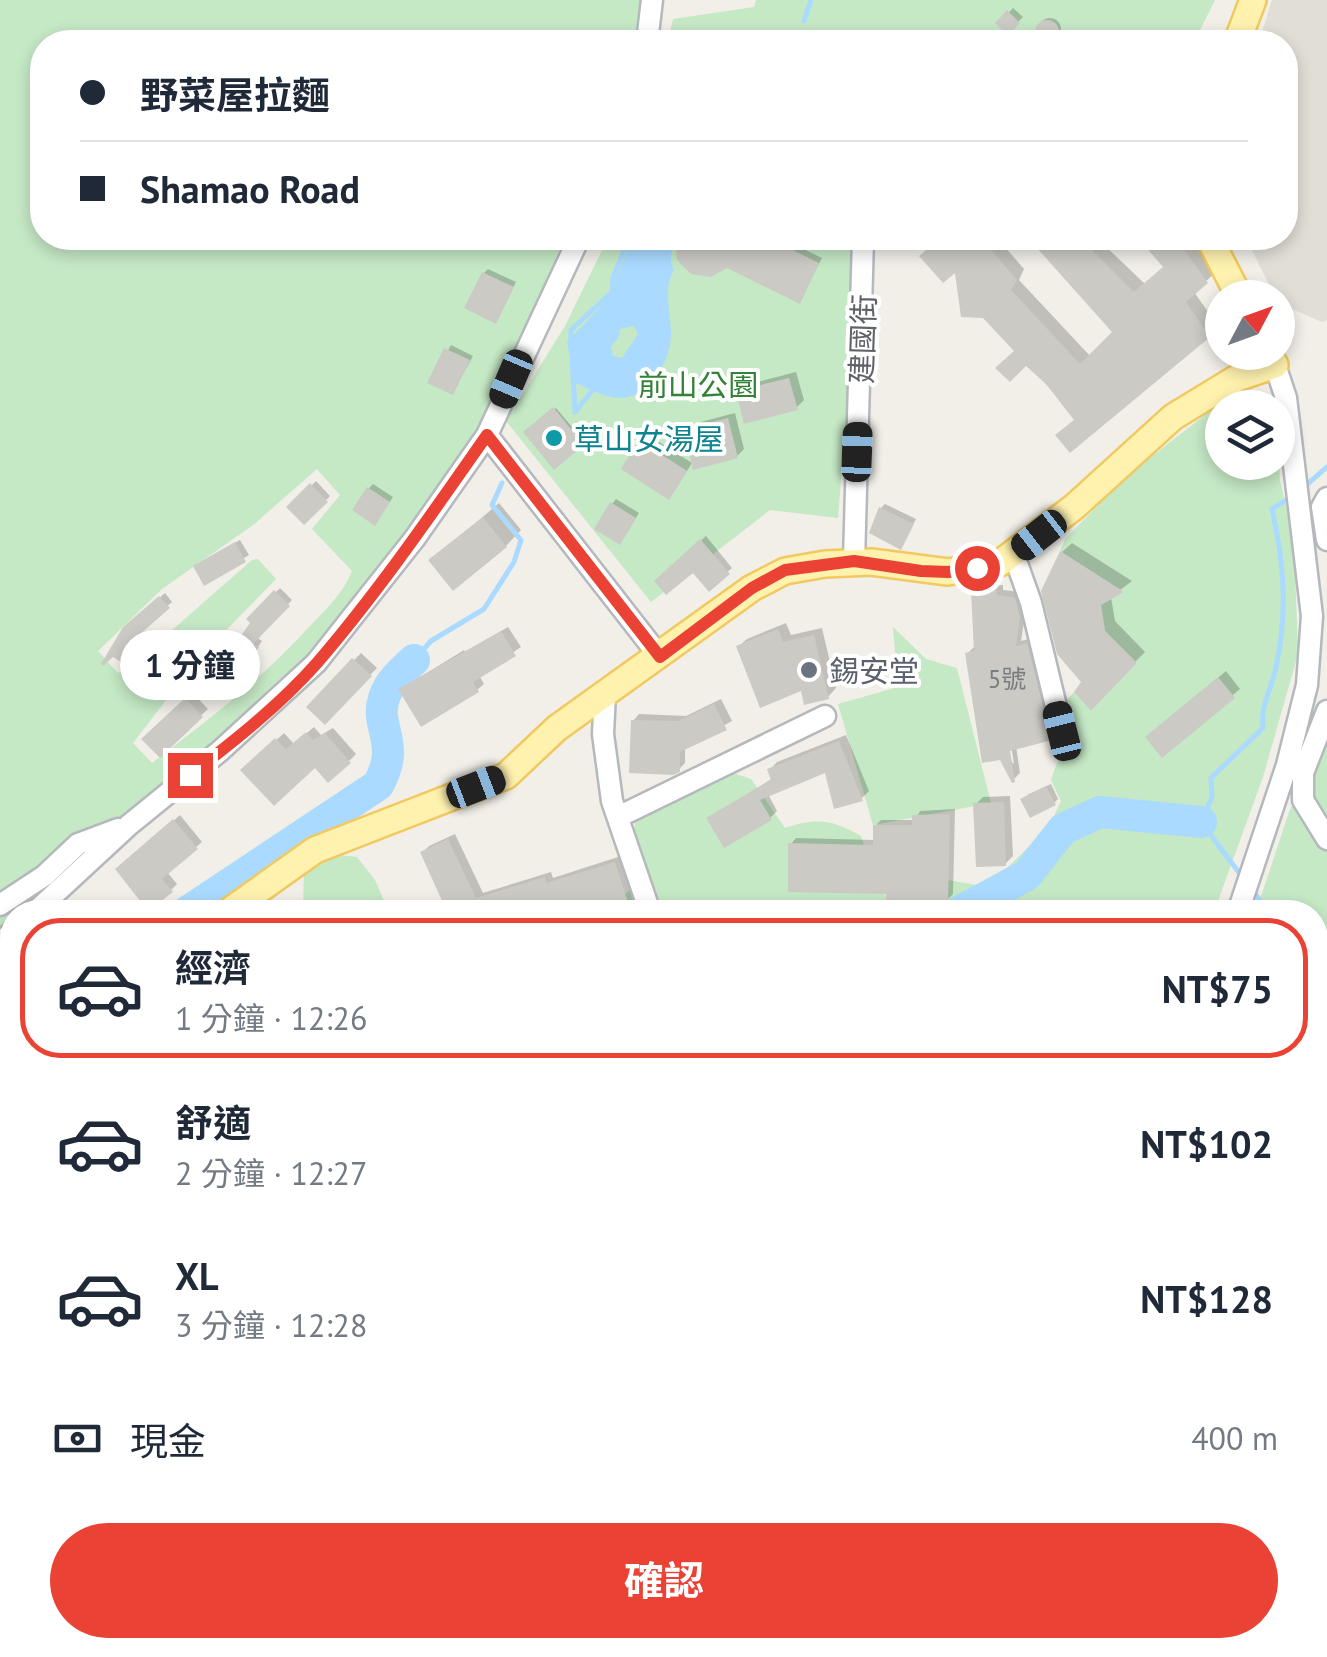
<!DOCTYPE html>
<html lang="zh-TW">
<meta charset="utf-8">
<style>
body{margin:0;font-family:"PT Sans","Noto Sans TC",sans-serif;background:#f2f2f3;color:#1f2937;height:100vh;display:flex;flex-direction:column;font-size:38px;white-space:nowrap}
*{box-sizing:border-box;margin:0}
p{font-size:32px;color:#747a83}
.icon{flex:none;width:55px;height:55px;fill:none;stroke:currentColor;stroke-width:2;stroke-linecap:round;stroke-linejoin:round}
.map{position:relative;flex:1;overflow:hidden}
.drawer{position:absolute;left:0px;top:900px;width:1328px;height:758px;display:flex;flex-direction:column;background:#fff;border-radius:40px 40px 0 0;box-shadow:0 5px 15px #0003}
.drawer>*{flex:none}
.hud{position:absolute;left:30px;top:30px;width:1268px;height:220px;border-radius:40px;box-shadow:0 5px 15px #0003;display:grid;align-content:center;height:220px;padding:0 50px;background:#fff}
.needle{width:65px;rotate:49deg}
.tools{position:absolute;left:1205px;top:280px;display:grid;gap:20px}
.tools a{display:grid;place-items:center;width:90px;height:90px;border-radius:50%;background:#fff;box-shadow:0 5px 15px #0003;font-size:50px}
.end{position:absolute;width:45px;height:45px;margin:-22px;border:12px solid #ea4335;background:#fff;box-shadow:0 0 0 5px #fff}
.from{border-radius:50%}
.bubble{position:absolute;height:70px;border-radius:35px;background:#fff;box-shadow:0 5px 15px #0003;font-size:32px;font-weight:700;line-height:70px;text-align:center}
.car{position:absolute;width:30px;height:60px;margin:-30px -15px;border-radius:12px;box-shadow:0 0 8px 2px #0007;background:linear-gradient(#222 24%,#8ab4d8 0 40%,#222 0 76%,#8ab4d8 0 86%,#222 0)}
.hud b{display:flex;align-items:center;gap:35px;height:95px;font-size:38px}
.hud b+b{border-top:2px solid #e0e1e3}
.hud i{width:25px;height:25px;background:#1f2937}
ul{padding:18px 0 0;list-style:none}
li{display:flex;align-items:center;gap:30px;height:140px;margin:0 20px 15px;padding:0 30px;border:5px solid transparent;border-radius:40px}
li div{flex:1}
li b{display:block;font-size:38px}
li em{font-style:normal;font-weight:700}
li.on{border-color:#ea4335}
li>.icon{width:90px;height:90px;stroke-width:1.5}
.pay{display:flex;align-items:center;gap:25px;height:110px;padding:0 50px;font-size:38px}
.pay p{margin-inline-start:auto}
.primary-button{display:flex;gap:20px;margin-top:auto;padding:20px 50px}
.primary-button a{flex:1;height:115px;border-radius:60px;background:#ea4335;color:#fff;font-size:40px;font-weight:700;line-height:115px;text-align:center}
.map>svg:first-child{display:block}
.education{fill:#e1ded6}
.green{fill:#c5e8c5;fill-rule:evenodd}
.water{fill:#aadaff;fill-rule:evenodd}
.shadow{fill:#0003;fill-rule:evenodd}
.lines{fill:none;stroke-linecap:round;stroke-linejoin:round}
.stream{stroke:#aadaff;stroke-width:5}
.river{stroke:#aadaff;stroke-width:32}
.building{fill:#cccac5}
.minor-casing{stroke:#b5b8bc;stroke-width:25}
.major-casing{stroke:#f2c960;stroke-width:30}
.minor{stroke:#fff;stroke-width:20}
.major{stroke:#fff2af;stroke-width:25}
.route{stroke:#ea4335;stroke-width:12}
.culture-dot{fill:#0f9aa8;stroke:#fff;stroke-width:4}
.worship-dot{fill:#6b7280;stroke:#fff;stroke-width:4}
.labels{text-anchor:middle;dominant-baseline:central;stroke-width:8;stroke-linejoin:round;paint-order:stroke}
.number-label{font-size:25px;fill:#7a7d7f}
.street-label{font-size:30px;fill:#5f6368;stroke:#fff}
.park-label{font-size:30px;fill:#348238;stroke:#fff}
.culture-label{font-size:30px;fill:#0d838f;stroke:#fff;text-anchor:start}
.worship-label{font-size:30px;fill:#5b616d;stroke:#fff;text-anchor:start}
</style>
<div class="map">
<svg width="1327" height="1657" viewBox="0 0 1327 1657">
<rect width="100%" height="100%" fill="#f1efe8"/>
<!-- education -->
<path class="education" d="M 1272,0 L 1327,0 L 1327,320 L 1322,322 L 1278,303 L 1246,238 L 1285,238 L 1285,42 L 1259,42 Z"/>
<!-- green -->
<path class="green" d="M 0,0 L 641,0 L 634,42 L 42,42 L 42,238 L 564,238 L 495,400 L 404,537 L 312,661 L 26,912 L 12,912 L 12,925 L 0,938 ZM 317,469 L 340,495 L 312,529 L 352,571 C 343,594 326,609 310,626 C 262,679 208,720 152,763 L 133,743 L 198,659 L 276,579 L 258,559 L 252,560 L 155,645 L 118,673 L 98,651 L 162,589 L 253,525 Z
M 756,0 L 1215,0 L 1194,42 L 668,42 L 673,19 L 754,7 Z
M 608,238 L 860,238 L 838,518 L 770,510 L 651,602 L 506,421 L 565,326 Z
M 1244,391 L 1257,399 L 1263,407 L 1222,408 L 1222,462 L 1278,462 L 1278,441 L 1280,480 L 1294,542 L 1298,654 L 1263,777 L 1214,912 L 598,912 L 630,890 L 635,821 L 730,772 L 751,779 L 785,828 C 816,817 834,820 861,836 L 871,868 L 886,878 L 885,900 L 948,880 L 976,885 L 1000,875 L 1049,827 L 1061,801 L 1051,780 C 1062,741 1079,748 1065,702 L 1074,692 L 1091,711 L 1137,663 L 1105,631 L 1101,605 L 1124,592 L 1060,551 L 1065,539 L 1129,474 L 1223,401 Z
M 893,627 L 926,659 L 957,668 L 991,803 L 873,825 L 838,704 L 898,687 Z
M 1327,732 L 1327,1073 L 1315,1070 L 1315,912 L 1256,912 L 1289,812 Z
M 339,855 L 357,857 L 375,880 L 389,912 L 303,912 L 304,869 Z
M 0,1036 L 12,1036 L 12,1176 L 0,1195 Z
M 1315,1097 L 1327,1104 L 1327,1657 L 1273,1657 L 1262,1645 L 1315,1645 Z
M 12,1260 L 12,1645 L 652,1645 L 659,1657 L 0,1657 L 0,1273 L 5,1274 Z"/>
<!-- water -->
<path class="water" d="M 633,238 L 677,238 C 672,249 668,259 674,270 C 663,288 670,311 671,331 C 672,359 651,398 619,398 C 605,398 588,388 575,383 L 567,342 L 606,301 ZM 634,326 L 638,334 L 622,358 L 613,356 L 611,346 L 618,339 L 620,329 Z"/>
<!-- shadow -->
<path class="shadow" d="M 1013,8 L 1023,17 L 1008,32 L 999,23 Z
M1039 29a11 11 0 1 1 22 0a11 11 0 1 1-22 0Z
M 680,238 L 781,238 L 822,258 L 799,301 L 678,241 Z
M 943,238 L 997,238 L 1024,269 L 1019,280 L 1091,357 L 1115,333 L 1031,238 L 1102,238 L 1099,240 L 1145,284 L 1166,266 L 1141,238 L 1190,238 L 1216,272 L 1194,292 L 1218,326 L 1070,450 L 1076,419 L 1017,350 L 957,268 L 923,256 Z
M 488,269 L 516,282 L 496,321 L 484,273 Z
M 451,345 L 473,356 L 453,392 L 431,382 Z
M 796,372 L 804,400 L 796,408 L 739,392 L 746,385 Z
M 556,408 L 584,441 L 555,466 L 527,432 Z
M 735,413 L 744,449 L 737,456 L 686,431 L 693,424 Z
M 648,435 L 692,463 L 675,490 L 641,442 Z
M 316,481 L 330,496 L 304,522 L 290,507 Z
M 373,484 L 393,497 L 379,518 L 368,489 Z
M 616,499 L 639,513 L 624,537 L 612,504 Z
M 499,503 L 521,530 L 506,546 L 431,561 Z
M 885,504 L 916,519 L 901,547 L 881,508 Z
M 706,536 L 732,568 L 709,588 L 693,569 L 657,581 Z
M 240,540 L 249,555 L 205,582 L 201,562 Z
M 1072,543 L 1132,581 L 1111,597 L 1115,621 L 1145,652 L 1091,707 L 1084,681 L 1044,591 L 1062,552 Z
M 1003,585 L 1003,590 L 1021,592 L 1026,609 L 1021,641 L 1033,638 L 1057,731 L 1051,738 L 1016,746 L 1020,773 L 1013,780 L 967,654 L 974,647 L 973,592 L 980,586 ZM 1010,738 L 1014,764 L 1008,758 Z
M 280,588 L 292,600 L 256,637 L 262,641 L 235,680 L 253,622 L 249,619 Z
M 165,593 L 172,602 L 133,637 L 143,643 L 133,659 L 126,628 Z
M 786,623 L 791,635 L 822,628 L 836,688 L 828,697 L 803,688 L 738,647 L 747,639 Z
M 508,627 L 521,647 L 479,675 L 484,684 L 477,690 L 401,689 L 464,650 L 465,652 Z
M 361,653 L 377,668 L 325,721 L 309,707 Z
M 1226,671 L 1240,689 L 1163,754 L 1156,730 Z
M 193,693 L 208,709 L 160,754 L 145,739 Z
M 721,699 L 732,721 L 685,747 L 685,763 L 678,770 L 633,721 L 639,714 L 686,716 Z
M 314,727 L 321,735 L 333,728 L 356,754 L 349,761 L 244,770 L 284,733 L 294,744 Z
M 846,735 L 869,791 L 862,798 L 826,769 L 768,794 L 777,811 L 770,818 L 709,818 L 773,778 L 770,770 L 777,762 Z
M 1051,784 L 1058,799 L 1054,803 L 1027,795 Z
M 1010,796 L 1013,856 L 1005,864 L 976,804 L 983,797 Z
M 955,809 L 953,894 L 947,900 L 888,892 L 791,844 L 796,838 L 875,840 L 875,826 L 881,820 L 915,820 L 920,811 Z
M 180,815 L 202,842 L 167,872 L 177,884 L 171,890 L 118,870 Z
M 455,834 L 483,893 L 551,872 L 553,878 L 621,856 L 641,912 L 458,912 L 422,853 L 429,846 Z
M 12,979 L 12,996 L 6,985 Z
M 676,1645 L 694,1645 L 685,1656 Z"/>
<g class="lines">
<!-- stream -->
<path class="stream" d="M 804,21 L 811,0
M 571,339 L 571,330 L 612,292 L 613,278 L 629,238
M 572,360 L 575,409
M 575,412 L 596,386
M 1303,488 L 1327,467
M 414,660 L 431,641 L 484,609 L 514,562 L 521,540 L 492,505 L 502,483
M 1243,878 L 1201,822 L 1212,797 L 1211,778 L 1263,728 C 1260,705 1272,689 1276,667 C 1288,613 1284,562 1272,509 L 1294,495
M 1253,891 L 1269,912
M 1315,971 L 1327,986"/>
<!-- river -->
<path class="river" d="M 187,912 L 378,785 C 402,743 374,728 384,698 C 389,682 402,671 414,660
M 959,912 L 1027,875 L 1063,829 L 1100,812 L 1201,822
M 0,1162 L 12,1176"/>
</g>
<!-- building -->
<path class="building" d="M 1007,10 L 1020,23 L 1008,36 L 995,23 Z
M1035 32a12 12 0 1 1 24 0a12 12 0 1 1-24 0Z
M 675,238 L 768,238 L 819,263 L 800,304 L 727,268 L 711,277 L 691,274 L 677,260 Z
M 940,238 L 996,238 L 987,245 L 1017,280 L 1011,290 L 1080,364 L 1112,332 L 1028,238 L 1105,238 L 1092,250 L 1134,292 L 1163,267 L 1138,238 L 1185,238 L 1180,244 L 1208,283 L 1186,302 L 1210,337 L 1070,453 L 1055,435 L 1074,420 L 1046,384 L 1026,366 L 1010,382 L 995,368 L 1014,351 L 983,318 L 961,317 L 955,273 L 943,283 L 919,256 Z
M 482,272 L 514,287 L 496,324 L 464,308 Z
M 444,348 L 470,360 L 453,395 L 427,383 Z
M 789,378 L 798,410 L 744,424 L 736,391 Z
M 553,407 L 584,445 L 554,470 L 523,432 Z
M 728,418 L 738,458 L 693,470 L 683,430 Z
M 639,440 L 687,471 L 669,500 L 621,469 Z
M 310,483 L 328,502 L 304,525 L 286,507 Z
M 367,487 L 390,502 L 375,526 L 352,510 Z
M 610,502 L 636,518 L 620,545 L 594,529 Z
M 879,507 L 914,524 L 901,550 L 869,533 Z
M 483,517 L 507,547 L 453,591 L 428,560 Z
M 700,539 L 730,574 L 709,592 L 693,573 L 666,595 L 654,581 Z
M 235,542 L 246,562 L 204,586 L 193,566 Z
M 1060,551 L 1124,592 L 1101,605 L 1105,631 L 1137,663 L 1091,711 L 1074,692 L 1081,682 L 1057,654 L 1041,591 Z
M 274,590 L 290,606 L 254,643 L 259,647 L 231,687 L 213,675 L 250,623 L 246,619 Z
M 997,590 L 997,595 L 1015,598 L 1020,617 L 1016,646 L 1027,643 L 1052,740 L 1010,751 L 1015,782 L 1012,783 L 1000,760 L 982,763 L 965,653 L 974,651 L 971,591 Z
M 159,596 L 170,608 L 131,642 L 140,648 L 129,667 L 113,657 L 103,666 L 101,664 L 123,627 Z
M 778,629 L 783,642 L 814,635 L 829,699 L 804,705 L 801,691 L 760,708 L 736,646 Z
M 501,631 L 516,656 L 473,682 L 479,692 L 421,727 L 398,689 Z
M 352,658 L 372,676 L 325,725 L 306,707 Z
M 1218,677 L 1235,698 L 1162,758 L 1145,737 Z
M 185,698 L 203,717 L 160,758 L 141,739 Z
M 714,704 L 727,730 L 680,752 L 680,772 L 673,775 L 629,773 L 631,720 L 678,721 Z
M 306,732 L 313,740 L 325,733 L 351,763 L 328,783 L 315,768 L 274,806 L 240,770 L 275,738 L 286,749 Z
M 839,741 L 863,801 L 834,809 L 825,773 L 760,800 L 772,820 L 724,848 L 706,818 L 771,780 L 767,769 Z
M 1046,786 L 1056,805 L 1030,818 L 1020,799 Z
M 1004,802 L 1006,866 L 976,867 L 973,803 Z
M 950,814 L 948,903 L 885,901 L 886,894 L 788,892 L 788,843 L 873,845 L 873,825 L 912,825 L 912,815 Z
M 173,819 L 198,849 L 162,879 L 173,892 L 148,911 L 115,869 Z
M 448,839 L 476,898 L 545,877 L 546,883 L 615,862 L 631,912 L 442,912 L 453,908 L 450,900 L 443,903 L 420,852 Z"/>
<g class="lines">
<!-- minor casing -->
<g class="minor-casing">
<path id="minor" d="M 647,42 L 652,0
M 487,435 L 660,657
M 1327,498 L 1322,507 L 1327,540
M 1014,555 L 1031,603 L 1062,731
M 854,561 L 863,238
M 605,693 L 603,734 L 612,801 L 650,912
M 1327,711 L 1303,773 L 1303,800 L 1327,839
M 618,817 L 825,716
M 0,905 L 44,876 L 78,844 L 118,829
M 35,912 L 129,825 L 220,751 L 316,663 L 415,538 L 487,435 L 579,238
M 1238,912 L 1287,765 L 1307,685 L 1312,616 L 1286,398 L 1275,365
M 0,943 L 12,932
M 1315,1084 L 1327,1089
M 768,1645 L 793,1648 L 809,1657
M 704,1657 L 743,1645"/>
</g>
<!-- major casing -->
<g class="major-casing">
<path id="major" d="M 1237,42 L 1253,0
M 1209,238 L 1240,298
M 228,912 L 315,850 L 506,776 L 557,728 L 752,588 L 785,571 L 825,564 L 871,562 L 948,572 L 1000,563 L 1074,507 L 1173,417 L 1237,378 L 1275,365 L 1268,352
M 0,1235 L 12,1211"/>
</g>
<!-- minor -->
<use href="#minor" class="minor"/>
<!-- major -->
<use href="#major" class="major"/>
</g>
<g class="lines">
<!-- route -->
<path class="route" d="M 190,775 C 234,741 280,705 317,663 C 379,591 433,512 487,435 L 660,657 L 752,588 L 785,570 L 854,561 L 921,571 L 948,572 L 977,568"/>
</g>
<!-- markers -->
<circle class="culture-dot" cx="554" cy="438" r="10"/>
<circle class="worship-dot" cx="809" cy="670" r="10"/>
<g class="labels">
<!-- number labels -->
<g class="number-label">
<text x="1007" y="679">5號</text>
</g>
<!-- street labels -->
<g class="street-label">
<text transform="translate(862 339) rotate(-88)">建國街</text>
</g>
<!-- park labels -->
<g class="park-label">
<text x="698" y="384">前山公園</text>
</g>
<!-- culture labels -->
<g class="culture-label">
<text x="574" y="438">草山女湯屋</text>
</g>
<!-- worship labels -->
<g class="worship-label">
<text x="829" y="670">錫安堂</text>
</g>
</g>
</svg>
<div class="tools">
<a><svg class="needle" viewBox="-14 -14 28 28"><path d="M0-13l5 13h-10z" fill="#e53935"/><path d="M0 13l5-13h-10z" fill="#747a83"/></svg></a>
<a><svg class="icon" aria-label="layers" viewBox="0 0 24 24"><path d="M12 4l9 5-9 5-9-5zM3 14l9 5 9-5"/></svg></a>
</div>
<i class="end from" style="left:977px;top:568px"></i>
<i class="end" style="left:190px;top:775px"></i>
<div class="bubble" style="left:120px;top:630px;width:140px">1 分鐘</div>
<i class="car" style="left:511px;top:379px;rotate:203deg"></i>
<i class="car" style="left:857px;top:452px;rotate:2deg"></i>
<i class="car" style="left:1039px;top:535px;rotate:232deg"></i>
<i class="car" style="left:1062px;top:731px;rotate:346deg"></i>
<i class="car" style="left:476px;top:787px;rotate:69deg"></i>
<div class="hud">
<b><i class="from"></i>野菜屋拉麵</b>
<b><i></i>Shamao Road</b>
</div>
<section class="drawer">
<ul>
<li class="on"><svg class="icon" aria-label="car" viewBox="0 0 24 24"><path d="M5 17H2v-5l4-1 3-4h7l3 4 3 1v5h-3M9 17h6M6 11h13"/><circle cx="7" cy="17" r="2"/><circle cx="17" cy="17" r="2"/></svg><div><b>經濟</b><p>1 分鐘 · 12:26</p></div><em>NT$75</em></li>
<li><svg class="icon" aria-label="car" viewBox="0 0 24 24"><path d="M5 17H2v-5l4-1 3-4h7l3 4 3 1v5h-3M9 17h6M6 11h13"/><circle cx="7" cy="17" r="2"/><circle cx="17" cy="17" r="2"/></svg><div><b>舒適</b><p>2 分鐘 · 12:27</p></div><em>NT$102</em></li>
<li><svg class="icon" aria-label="car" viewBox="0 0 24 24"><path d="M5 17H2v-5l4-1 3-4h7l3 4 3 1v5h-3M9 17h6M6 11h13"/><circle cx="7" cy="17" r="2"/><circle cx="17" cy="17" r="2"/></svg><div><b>XL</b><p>3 分鐘 · 12:28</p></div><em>NT$128</em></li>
</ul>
<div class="pay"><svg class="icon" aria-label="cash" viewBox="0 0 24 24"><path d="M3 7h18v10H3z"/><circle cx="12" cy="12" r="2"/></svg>現金<p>400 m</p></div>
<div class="primary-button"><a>確認</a></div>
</section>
</div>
